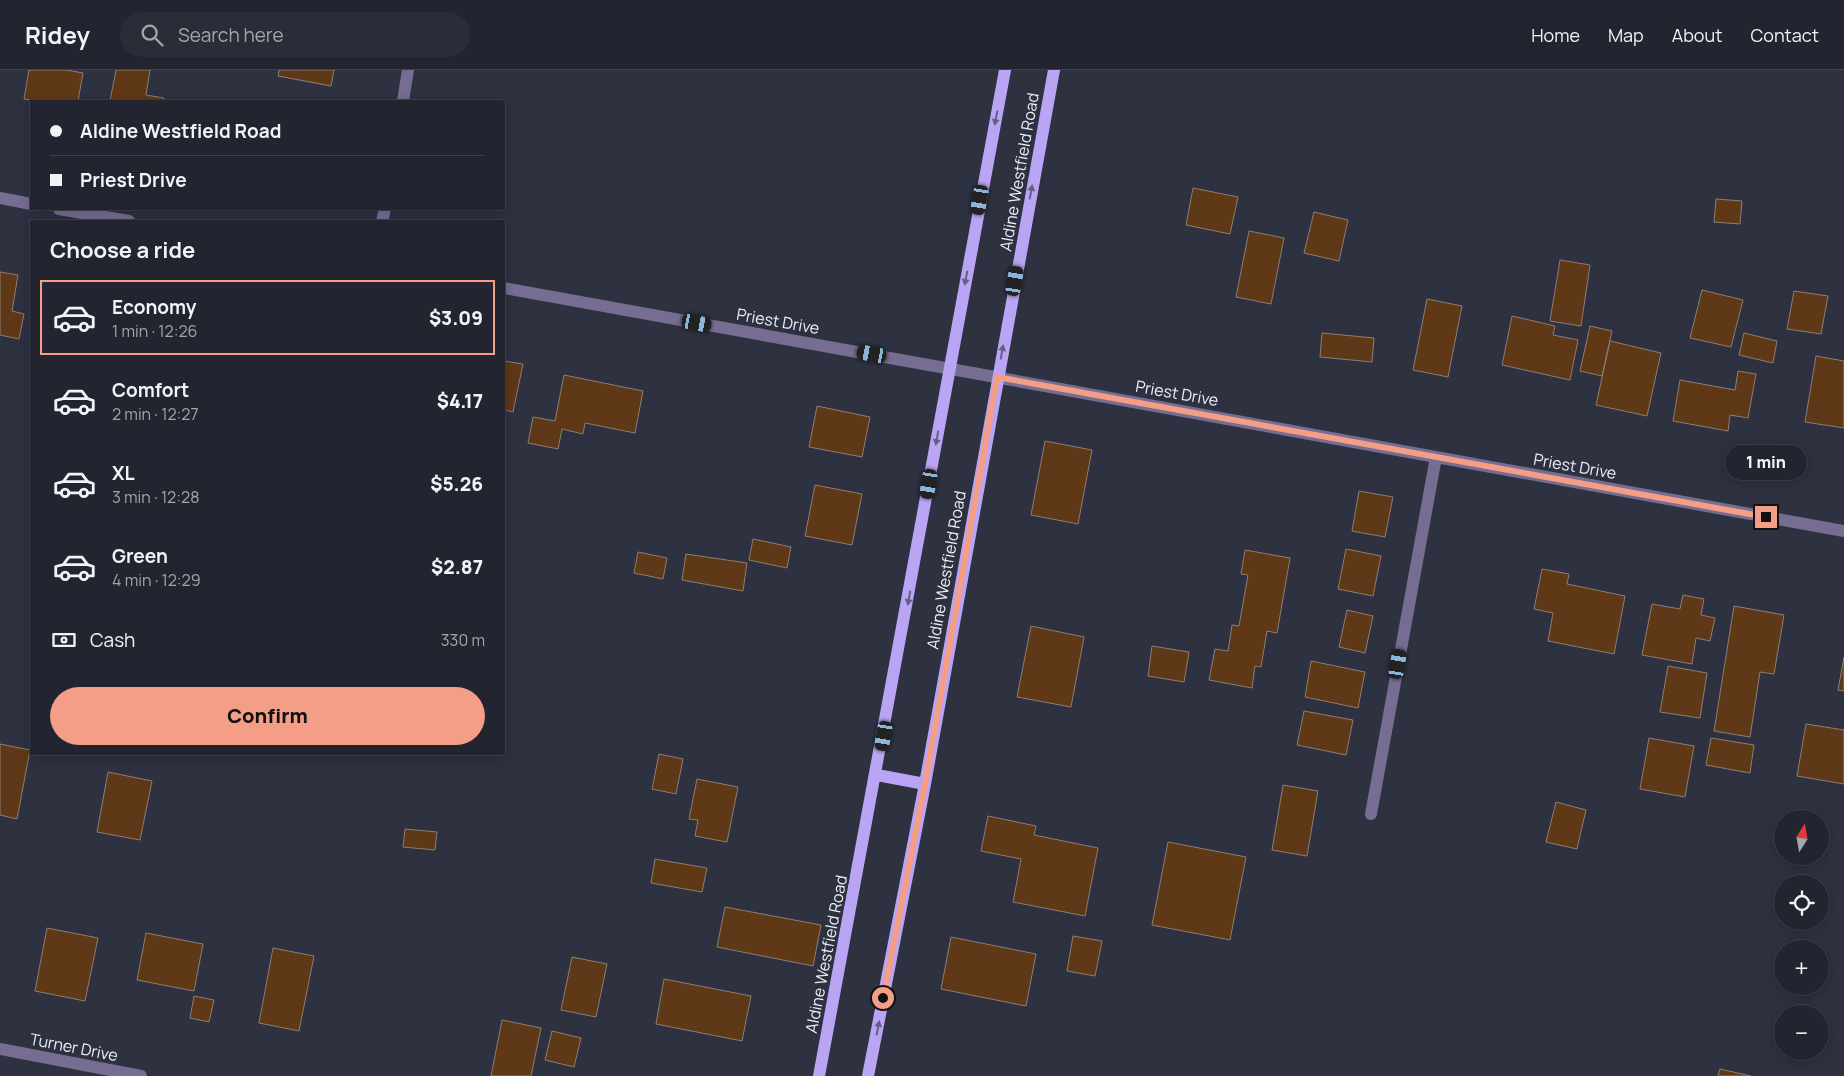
<!DOCTYPE html>
<meta charset="utf-8">
<style>
body{margin:0;font-family:Manrope,sans-serif;background:#2a2d38;color:#f1f3f6;height:100vh;display:flex;flex-direction:column;font-size:19px;white-space:nowrap}
*{box-sizing:border-box;margin:0}
p{font-size:16px;color:#a2a5ab}
.icon{flex:none;width:28px;height:28px;fill:none;stroke:currentColor;stroke-width:2;stroke-linecap:round;stroke-linejoin:round}
.map{position:relative;flex:1;overflow:hidden}
.details{position:absolute;left:30px;top:150px;width:475px;height:535px;display:flex;flex-direction:column;background:#222530;border-radius:0px;box-shadow:0 2px 12px #0003,0 0 0 1px #3f424c}
.details>*{flex:none}
.hud{position:absolute;left:30px;top:30px;width:475px;height:110px;border-radius:0px;box-shadow:0 2px 12px #0003,0 0 0 1px #3f424c;display:grid;align-content:center;height:110px;padding:0 20px;background:#222530}
.needle{width:32px;rotate:11deg}
.fabs{position:absolute;left:1774px;top:740px;display:grid;gap:10px}
.fabs a{display:grid;place-items:center;width:55px;height:55px;border-radius:50%;background:#222530;box-shadow:0 2px 12px #0003,0 0 0 1px #3f424c;font-size:25px}
.end{position:absolute;width:22px;height:22px;margin:-11px;border:6px solid #f49e88;background:#111;box-shadow:0 0 0 2px #111}
.from{border-radius:50%}
.bubble{position:absolute;height:35px;border-radius:18px;background:#222530;box-shadow:0 2px 12px #0003,0 0 0 1px #3f424c;font-size:16px;font-weight:800;line-height:35px;text-align:center}
.car{position:absolute;width:15px;height:30px;margin:-15px -8px;border-radius:6px;box-shadow:0 0 4px 1px #0007;background:linear-gradient(#222 24%,#8ab4d8 0 40%,#222 0 76%,#8ab4d8 0 86%,#222 0)}
.hud b{display:flex;align-items:center;gap:18px;height:48px;font-size:19px}
.hud b+b{border-top:1px solid #3f424c}
.hud i{width:12px;height:12px;background:#f1f3f6}
ul{padding:0;list-style:none}
li{display:flex;align-items:center;gap:15px;height:75px;margin:0 10px 8px;padding:0 10px;border:2px solid transparent;border-radius:0px}
li div{flex:1}
li b{display:block;font-size:19px}
li em{font-style:normal;font-weight:800}
li.active{border-color:#f49e88}
li>.icon{width:45px;height:45px;stroke-width:1.5}
h2{padding:0 20px;font-size:22px;line-height:60px}
.pay{display:flex;align-items:center;gap:12px;height:55px;padding:0 20px;font-size:19px}
.pay p{margin-inline-start:auto}
.action{display:flex;gap:10px;margin-top:auto;padding:10px 20px}
.action a{flex:1;height:58px;border-radius:30px;background:#f49e88;color:#111;font-size:20px;font-weight:800;line-height:58px;text-align:center}
header{display:flex;align-items:center;gap:30px;box-sizing:border-box;height:70px;padding:0 25px;background:#222530;border-bottom:1px solid #3f424c}
header strong{font-size:24px}
nav{display:flex;gap:28px;margin-inline-start:auto;font-size:18px}
.search{width:350px;height:45px;background:#2a2d38;display:flex;align-items:center;gap:12px;box-sizing:border-box;padding:0 18px;border-radius:28px;color:#a2a5ab;font-size:19px}
.map>svg:first-child{display:block}
.building{fill:#5f3818;stroke:#8e7e72}
.lines{fill:none;stroke-linecap:round;stroke-linejoin:round}
.minor{stroke:#766d93;stroke-width:12}
.major{stroke:#baa5f4;stroke-width:12}
.oneway{fill:#655f88}
.route{stroke:#f49e88;stroke-width:6}
.labels{text-anchor:middle;dominant-baseline:central;stroke-width:5;stroke-linejoin:round;paint-order:stroke}
.street-label{font-size:16px;fill:#eceff8;stroke:#2d3140}
</style>
<header>
<strong>Ridey</strong>
<div class="search"><svg class="icon" aria-label="search" viewBox="0 0 24 24"><circle cx="10" cy="10" r="6"/><path d="M15 15l6 6"/></svg>Search here</div>
<nav><a>Home</a><a>Map</a><a>About</a><a>Contact</a></nav>
</header>
<div class="map">
<svg width="1844" height="1006" viewBox="0 0 1844 1006">
<rect width="100%" height="100%" fill="#2d3140"/>
<!-- building -->
<path class="building" d="M 29,0 L 67,0 L 83,3 L 78,31 L 38,31 L 24,29 Z
M 116,0 L 150,0 L 146,25 L 164,28 L 163,31 L 110,31 Z
M 279,0 L 334,0 L 331,16 L 278,6 Z
M 1193,118 L 1238,127 L 1230,164 L 1186,155 Z
M 1716,129 L 1742,131 L 1740,154 L 1714,152 Z
M 1314,142 L 1348,150 L 1339,191 L 1304,183 Z
M 1249,161 L 1284,168 L 1271,234 L 1236,227 Z
M 1560,190 L 1590,195 L 1581,256 L 1550,251 Z
M 0,202 L 18,205 L 12,241 L 24,244 L 19,269 L 0,265 Z
M 1702,220 L 1743,230 L 1731,277 L 1690,268 Z
M 1794,221 L 1828,226 L 1821,264 L 1787,259 Z
M 1427,229 L 1462,236 L 1448,307 L 1413,300 Z
M 1512,246 L 1555,256 L 1553,265 L 1578,270 L 1570,310 L 1502,295 Z
M 1590,256 L 1612,261 L 1602,306 L 1580,301 Z
M 1322,263 L 1374,268 L 1372,292 L 1320,287 Z
M 1744,263 L 1777,271 L 1773,293 L 1739,285 Z
M 1610,271 L 1661,283 L 1647,346 L 1596,335 Z
M 1816,286 L 1844,291 L 1844,358 L 1805,352 Z
M 504,291 L 523,294 L 513,342 L 504,340 Z
M 1738,301 L 1756,304 L 1748,348 L 1730,345 L 1728,361 L 1673,351 L 1680,310 L 1735,320 Z
M 564,305 L 643,321 L 635,363 L 585,353 L 583,364 L 562,359 L 558,379 L 528,373 L 533,347 L 555,351 Z
M 817,336 L 870,347 L 862,387 L 809,377 Z
M 1045,371 L 1092,380 L 1078,454 L 1031,445 Z
M 815,415 L 862,424 L 852,475 L 805,466 Z
M 1359,421 L 1393,427 L 1385,467 L 1352,461 Z
M 753,469 L 791,477 L 787,498 L 749,490 Z
M 1346,479 L 1381,486 L 1373,526 L 1338,519 Z
M 1245,480 L 1290,488 L 1277,563 L 1267,561 L 1261,597 L 1255,596 L 1252,618 L 1209,610 L 1215,579 L 1228,581 L 1232,555 L 1239,556 L 1248,505 L 1241,504 Z
M 638,482 L 667,488 L 663,509 L 634,503 Z
M 686,484 L 747,493 L 743,521 L 682,510 Z
M 1542,499 L 1569,504 L 1567,514 L 1625,526 L 1614,584 L 1548,571 L 1553,543 L 1534,539 Z
M 1683,525 L 1704,529 L 1701,545 L 1715,548 L 1710,571 L 1696,568 L 1692,594 L 1642,585 L 1652,534 L 1680,539 Z
M 1734,536 L 1784,545 L 1774,604 L 1760,602 L 1750,667 L 1714,661 Z
M 1347,540 L 1373,546 L 1365,583 L 1339,577 Z
M 1031,556 L 1084,567 L 1071,637 L 1017,627 Z
M 1152,576 L 1189,582 L 1184,612 L 1148,606 Z
M 1844,587 L 1844,621 L 1838,620 Z
M 1311,591 L 1365,602 L 1358,638 L 1305,627 Z
M 1668,596 L 1707,603 L 1700,648 L 1660,642 Z
M 1304,641 L 1353,650 L 1346,685 L 1297,675 Z
M 1806,654 L 1844,660 L 1844,714 L 1797,706 Z
M 1649,668 L 1694,676 L 1685,727 L 1640,719 Z
M 1711,668 L 1754,675 L 1750,703 L 1706,695 Z
M 0,674 L 30,680 L 17,749 L 0,745 Z
M 659,684 L 683,689 L 676,724 L 652,719 Z
M 108,702 L 152,711 L 140,770 L 97,762 Z
M 697,709 L 738,717 L 727,772 L 695,766 L 698,750 L 689,749 Z
M 1283,715 L 1318,721 L 1307,786 L 1272,780 Z
M 1556,732 L 1586,740 L 1577,779 L 1546,772 Z
M 988,746 L 1036,756 L 1034,765 L 1098,778 L 1085,846 L 1013,832 L 1021,789 L 981,781 Z
M 405,759 L 437,762 L 435,780 L 403,777 Z
M 1168,772 L 1246,787 L 1230,870 L 1152,855 Z
M 655,789 L 707,798 L 702,822 L 651,813 Z
M 725,837 L 821,855 L 813,896 L 717,877 Z
M 47,858 L 98,868 L 85,931 L 35,921 Z
M 146,863 L 203,874 L 194,921 L 137,910 Z
M 1073,866 L 1102,871 L 1095,906 L 1067,901 Z
M 951,867 L 1036,884 L 1026,936 L 941,919 Z
M 273,878 L 314,886 L 299,961 L 259,953 Z
M 572,887 L 607,894 L 596,947 L 561,940 Z
M 664,909 L 751,926 L 742,971 L 656,954 Z
M 194,926 L 214,930 L 209,952 L 190,948 Z
M 502,950 L 541,958 L 531,1006 L 491,1006 Z
M 552,961 L 581,968 L 574,997 L 545,990 Z
M 1720,999 L 1751,1006 L 1718,1006 Z"/>
<g class="lines">
<!-- minor -->
<path class="minor" d="M 403,31 L 408,0
M 0,128 L 31,134
M 59,139 L 129,151
M 382,151 L 385,139
M 504,218 L 1844,461
M 1371,744 L 1436,387
M 0,979 L 141,1006"/>
<!-- major -->
<path class="major" d="M 877,705 L 925,714
M 819,1006 C 884,671 943,335 1005,0
M 868,1006 L 925,714 L 1054,0"/>
</g>
<!-- one-way arrows -->
<defs><path id="oneway-solid" d="M-6-.8H1V-3.2L6.5 0L1 3.2V.8H-6Z" transform="scale(1.25)"/></defs>
<g class="oneway">
<use href="#oneway-solid" transform="translate(996 48) rotate(101)"/>
<use href="#oneway-solid" transform="translate(1031 122) rotate(-80)"/>
<use href="#oneway-solid" transform="translate(966 208) rotate(101)"/>
<use href="#oneway-solid" transform="translate(1002 282) rotate(-80)"/>
<use href="#oneway-solid" transform="translate(937 368) rotate(100)"/>
<use href="#oneway-solid" transform="translate(909 528) rotate(100)"/>
<use href="#oneway-solid" transform="translate(878 958) rotate(-79)"/>
</g>
<g class="lines">
<!-- route -->
<path class="route" d="M 883,928 L 925,714 L 997,307 L 1766,447"/>
</g>
<g class="labels">
<!-- street labels -->
<g class="street-label">
<text transform="translate(1019 102) rotate(-80)">Aldine Westfield Road</text>
<text transform="translate(778 251) rotate(10)">Priest Drive</text>
<text transform="translate(1177 323) rotate(10)">Priest Drive</text>
<text transform="translate(1575 396) rotate(10)">Priest Drive</text>
<text transform="translate(946 500) rotate(-80)">Aldine Westfield Road</text>
<text transform="translate(826 884) rotate(-79)">Aldine Westfield Road</text>
<text transform="translate(74 977) rotate(11)">Turner Drive</text>
</g>
</g>
</svg>
<div class="fabs">
<a><svg class="needle" viewBox="-14 -14 28 28"><path d="M0-13l5 13h-10z" fill="#e53935"/><path d="M0 13l5-13h-10z" fill="#a2a5ab"/></svg></a>
<a><svg class="icon" aria-label="locate" viewBox="0 0 24 24"><circle cx="12" cy="12" r="6"/><path d="M12 2v4M12 18v4M2 12h4M18 12h4"/></svg></a>
<a>+</a>
<a>−</a>
</div>
<i class="end from" style="left:883px;top:928px"></i>
<i class="end" style="left:1766px;top:447px"></i>
<div class="bubble" style="left:1725px;top:375px;width:82px">1 min</div>
<i class="car" style="left:980px;top:130px;rotate:190deg"></i>
<i class="car" style="left:1015px;top:211px;rotate:10deg"></i>
<i class="car" style="left:697px;top:253px;rotate:100deg"></i>
<i class="car" style="left:872px;top:284px;rotate:280deg"></i>
<i class="car" style="left:929px;top:414px;rotate:190deg"></i>
<i class="car" style="left:1398px;top:594px;rotate:10deg"></i>
<i class="car" style="left:884px;top:666px;rotate:190deg"></i>
<div class="hud">
<b><i class="from"></i>Aldine Westfield Road</b>
<b><i></i>Priest Drive</b>
</div>
<section class="details">
<h2>Choose a ride</h2>
<ul>
<li class="active"><svg class="icon" aria-label="car" viewBox="0 0 24 24"><path d="M5 17H2v-5l4-1 3-4h7l3 4 3 1v5h-3M9 17h6M6 11h13"/><circle cx="7" cy="17" r="2"/><circle cx="17" cy="17" r="2"/></svg><div><b>Economy</b><p>1 min · 12:26</p></div><em>$3.09</em></li>
<li><svg class="icon" aria-label="car" viewBox="0 0 24 24"><path d="M5 17H2v-5l4-1 3-4h7l3 4 3 1v5h-3M9 17h6M6 11h13"/><circle cx="7" cy="17" r="2"/><circle cx="17" cy="17" r="2"/></svg><div><b>Comfort</b><p>2 min · 12:27</p></div><em>$4.17</em></li>
<li><svg class="icon" aria-label="car" viewBox="0 0 24 24"><path d="M5 17H2v-5l4-1 3-4h7l3 4 3 1v5h-3M9 17h6M6 11h13"/><circle cx="7" cy="17" r="2"/><circle cx="17" cy="17" r="2"/></svg><div><b>XL</b><p>3 min · 12:28</p></div><em>$5.26</em></li>
<li><svg class="icon" aria-label="car" viewBox="0 0 24 24"><path d="M5 17H2v-5l4-1 3-4h7l3 4 3 1v5h-3M9 17h6M6 11h13"/><circle cx="7" cy="17" r="2"/><circle cx="17" cy="17" r="2"/></svg><div><b>Green</b><p>4 min · 12:29</p></div><em>$2.87</em></li>
</ul>
<div class="pay"><svg class="icon" aria-label="cash" viewBox="0 0 24 24"><path d="M3 7h18v10H3z"/><circle cx="12" cy="12" r="2"/></svg>Cash<p>330 m</p></div>
<div class="action"><a>Confirm</a></div>
</section>
</div>
